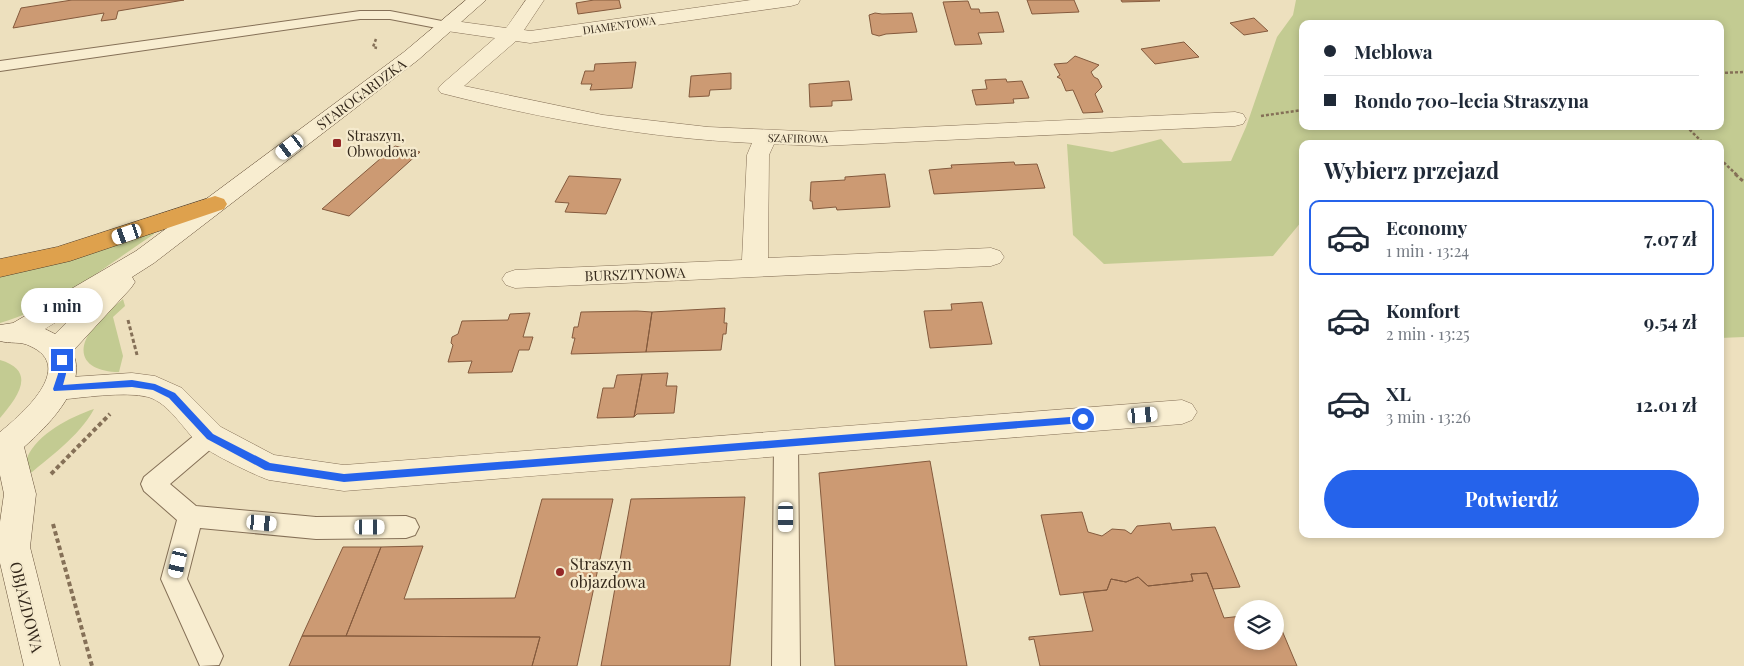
<!DOCTYPE html>
<html lang="pl">
<meta charset="utf-8">
<style>
body{margin:0;font-family:"Playfair Display",serif;background:#f6f6f7;color:#1f2937;height:100vh;display:flex;flex-direction:column;font-size:19px;white-space:nowrap}
*{box-sizing:border-box;margin:0}
p{font-size:16px;color:#747a83}
.icon{flex:none;width:28px;height:28px;fill:none;stroke:currentColor;stroke-width:2;stroke-linecap:round;stroke-linejoin:round}
.map{position:relative;flex:1;overflow:hidden}
.sheet{position:absolute;left:1299px;top:140px;width:425px;height:398px;display:flex;flex-direction:column;background:#fff;border-radius:10px;box-shadow:0 2px 8px #0003}
.sheet>*{flex:none}
.banner{position:absolute;left:1299px;top:20px;width:425px;height:110px;border-radius:10px;box-shadow:0 2px 8px #0003;display:grid;align-content:center;height:110px;padding:0 25px;background:#fff}
.controls{position:absolute;left:1234px;top:600px;display:grid;gap:10px}
.controls a{display:grid;place-items:center;width:50px;height:50px;border-radius:50%;background:#fff;box-shadow:0 2px 8px #0003;font-size:25px}
.end{position:absolute;width:22px;height:22px;margin:-11px;border:6px solid #2563eb;background:#fff;box-shadow:0 0 0 2px #fff}
.from{border-radius:50%}
.bubble{position:absolute;height:35px;border-radius:18px;background:#fff;box-shadow:0 2px 8px #0003;font-size:16px;font-weight:700;line-height:35px;text-align:center}
.car{position:absolute;width:15px;height:30px;margin:-15px -8px;border-radius:6px;box-shadow:0 0 4px 1px #0007;background:linear-gradient(#fff 24%,#345 0 40%,#fff 0 76%,#345 0 86%,#fff 0)}
.banner b{display:flex;align-items:center;gap:18px;height:48px;font-size:19px}
.banner b+b{border-top:1px solid #e0e1e3}
.banner i{width:12px;height:12px;background:#1f2937}
ul{padding:0;list-style:none}
li{display:flex;align-items:center;gap:15px;height:75px;margin:0 10px 8px;padding:0 15px;border:2px solid transparent;border-radius:10px}
li div{flex:1}
li b{display:block;font-size:19px}
li em{font-style:normal;font-weight:700}
li.selected{border-color:#2563eb}
li>.icon{width:45px;height:45px;stroke-width:1.5}
h2{padding:0 25px;font-size:22px;line-height:60px}
.primary-button{display:flex;gap:10px;margin-top:auto;padding:10px 25px}
.primary-button a{flex:1;height:58px;border-radius:30px;background:#2563eb;color:#fff;font-size:20px;font-weight:700;line-height:58px;text-align:center}
.map>svg:first-child{display:block}
.green{fill:#c3cb92;fill-rule:evenodd}
.building{fill:#cc9a73;stroke:#845a3d}
.lines{fill:none;stroke-linecap:round;stroke-linejoin:round}
.lane-casing{stroke:#857057;stroke-width:2}
.street-casing{stroke:#857057;stroke-width:1}
.secondary-casing{stroke:#67513a;stroke-width:1}
.highway-casing{stroke:#523e2b;stroke-width:1}
.path-far2{stroke:#857057;stroke-width:2.5;stroke-dasharray:3 2;stroke-linecap:butt}
.path-far1{stroke:#857057;stroke-width:3;stroke-dasharray:4 2.5;stroke-linecap:butt}
.path{stroke:#857057;stroke-width:4;stroke-dasharray:4.5 3;stroke-linecap:butt}
.lane{fill:#f8edd0;fill-rule:evenodd}
.street{fill:#f8edd0;fill-rule:evenodd}
.secondary{fill:#f8edd0;fill-rule:evenodd}
.highway{fill:#dea14d;fill-rule:evenodd}
.route{fill:#2563eb}
.poi-dot{fill:#942827;stroke:#f5eacd;stroke-width:2}
.labels{text-anchor:middle;dominant-baseline:central;stroke-width:4.5;stroke-linejoin:round;paint-order:stroke}
.far-street-label{font-size:11px;fill:#34281b;stroke:#f5eacd}
.street-label{font-size:14px;fill:#34281b;stroke:#f5eacd}
.poi-label{font-size:14px;fill:#34281b;stroke:#f5eacd;text-anchor:start}
.near-poi-label{font-size:16px;fill:#34281b;stroke:#f5eacd;text-anchor:start}
.near-street-label{font-size:16px;fill:#34281b;stroke:#f5eacd}
</style>
<div class="map">
<svg width="1744" height="666" viewBox="0 0 1744 666">
<rect width="100%" height="100%" fill="#ede0be"/>
<!-- green -->
<path class="green" d="M 1296,0 L 1744,0 L 1744,337 L 1720,338 L 1720,144 L 1302,144 L 1302,221 L 1273,256 L 1104,264 L 1073,235 L 1067,144 L 1112,152 L 1161,139 L 1183,163 L 1231,161 L 1246,127 L 1277,37 L 1293,15 ZM 1302,24 L 1720,24 L 1720,126 L 1302,126 Z
M 154,231 L 154,234 C 104,267 58,306 0,323 L 0,275 Z
M 123,299 L 125,306 L 113,317 L 123,356 L 119,372 C 90,372 72,357 92,329 C 101,317 112,308 123,299 Z
M 0,360 C 38,371 17,398 0,418 Z
M 94,409 C 79,437 48,458 25,478 C 25,472 25,465 27,458 C 37,434 70,417 94,409 Z"/>
<!-- building -->
<path class="building" d="M 72,0 L 184,0 L 118,11 L 116,19 L 101,21 L 104,13 L 13,28 L 21,8 Z
M 594,0 L 619,0 L 621,8 L 578,14 L 576,3 Z
M 1027,0 L 1074,0 L 1079,12 L 1032,14 Z
M 1121,0 L 1159,0 L 1160,1 L 1122,2 Z
M 968,1 L 971,9 L 979,9 L 980,13 L 998,12 L 1004,32 L 978,33 L 982,44 L 955,45 L 943,2 Z
M 875,13 L 882,14 L 912,13 L 917,32 L 886,34 L 879,36 L 872,34 L 869,15 Z
M 1254,18 L 1268,31 L 1244,35 L 1230,23 Z
M 1184,42 L 1199,57 L 1155,64 L 1141,49 Z
M 1075,56 L 1099,65 L 1091,72 L 1094,77 L 1098,79 L 1102,87 L 1095,94 L 1103,112 L 1083,113 L 1073,90 L 1066,91 L 1061,79 L 1057,77 L 1060,75 L 1054,64 L 1067,63 Z
M 636,62 L 632,88 L 590,90 L 592,84 L 581,84 L 585,71 L 594,71 L 595,64 Z
M 731,73 L 731,89 L 710,90 L 709,96 L 689,97 L 691,76 Z
M 1006,79 L 1007,82 L 1022,81 L 1029,98 L 1013,99 L 1014,103 L 976,105 L 972,90 L 987,89 L 985,80 Z
M 849,81 L 852,100 L 832,101 L 832,106 L 810,107 L 809,84 Z
M 395,146 L 420,152 L 349,216 L 322,209 Z
M 1014,162 L 1015,165 L 1037,164 L 1045,188 L 934,194 L 929,170 L 952,168 L 951,165 Z
M 885,174 L 890,207 L 837,210 L 836,207 L 813,209 L 812,201 L 810,201 L 811,182 L 845,180 L 845,177 Z
M 569,176 L 621,179 L 606,214 L 565,212 L 569,203 L 555,202 Z
M 982,302 L 992,344 L 930,348 L 924,311 L 952,310 L 951,304 Z
M 725,308 L 724,323 L 727,323 L 726,334 L 723,334 L 721,350 L 646,352 L 652,312 Z
M 637,311 L 652,312 L 646,352 L 571,354 L 575,338 L 572,338 L 574,327 L 578,327 L 581,312 Z
M 530,313 L 523,337 L 533,337 L 529,350 L 519,350 L 512,372 L 468,373 L 472,361 L 448,362 L 453,345 L 451,343 L 452,337 L 458,334 L 462,321 L 508,320 L 510,314 Z
M 668,373 L 666,386 L 677,386 L 674,413 L 637,414 L 634,417 L 642,374 Z
M 642,374 L 634,417 L 597,418 L 603,388 L 614,388 L 617,375 Z
M 930,461 L 967,666 L 835,666 L 819,473 Z
M 745,497 L 730,666 L 601,666 L 631,499 Z
M 542,499 L 613,499 L 577,666 L 532,666 L 540,637 L 346,636 L 381,547 L 423,546 L 404,599 L 515,598 Z
M 1082,512 L 1088,532 L 1102,536 L 1112,529 L 1125,530 L 1131,534 L 1137,526 L 1170,523 L 1172,530 L 1215,527 L 1240,587 L 1213,589 L 1207,573 L 1191,574 L 1193,581 L 1148,586 L 1138,577 L 1126,582 L 1111,579 L 1107,590 L 1060,595 L 1041,515 Z
M 343,547 L 381,547 L 346,636 L 302,636 Z
M 1207,573 L 1224,618 L 1242,616 L 1242,641 L 1275,641 L 1275,614 L 1297,666 L 1040,666 L 1034,639 L 1029,640 L 1029,637 L 1093,631 L 1083,592 L 1107,590 L 1111,579 L 1126,582 L 1138,577 L 1148,586 L 1193,581 L 1191,574 Z
M 302,636 L 346,636 L 540,637 L 532,666 L 289,666 Z"/>
<g class="lines">
<!-- lane casing -->
<g class="lane-casing">
<path id="lane" d="M 360,11 L 390,11 L 447,22 L 452,23 L 454,26 L 452,29 L 447,30 L 390,19 L 360,19 L 0,71 L 0,61 Z
M 210,427 L 218,429 L 222,436 L 218,443 L 170,484 L 196,506 L 316,517 L 406,516 L 415,519 L 419,527 L 415,535 L 406,538 L 316,539 L 200,528 L 187,579 L 223,656 L 219,665 L 200,666 L 161,579 L 177,520 L 144,491 L 141,484 L 144,477 L 202,429 Z
M 786,433 L 794,436 L 798,443 L 800,666 L 772,666 L 774,443 L 778,436 Z"/>
</g>
<!-- street casing -->
<g class="street-casing">
<path id="street" d="M 526,0 L 544,0 L 524,30 L 530,31 L 751,0 L 800,0 L 798,4 L 791,6 L 530,43 L 516,41 L 464,86 L 603,115 L 708,127 L 822,132 L 1235,112 L 1243,114 L 1246,119 L 1243,124 L 1235,126 L 822,146 L 774,144 L 769,155 L 768,258 L 991,248 L 1000,251 L 1004,257 L 1000,263 L 991,266 L 515,288 L 506,285 L 502,279 L 506,273 L 515,270 L 742,260 L 747,155 L 752,143 C 647,138 543,119 441,93 L 438,89 L 441,85 L 495,38 L 440,30 L 437,26 L 440,22 L 447,20 L 506,28 Z
M 132,373 L 155,376 L 182,388 L 221,427 L 274,455 L 344,465 L 1182,400 L 1192,404 L 1197,412 L 1192,420 L 1182,424 L 344,491 L 269,480 C 254,475 209,453 198,443 C 183,429 169,403 148,397 C 124,391 82,398 57,400 L 47,397 L 43,389 L 47,381 L 57,378 Z"/>
</g>
<!-- secondary casing -->
<g class="secondary-casing">
<path id="secondary" d="M 466,0 L 486,0 L 418,60 L 154,263 L 132,277 L 135,282 L 131,288 L 72,352 C 90,384 47,427 24,447 L 36,494 L 30,547 L 60,666 L 24,666 L 0,563 L 0,522 L 4,494 L 0,475 L 0,432 C 21,415 77,367 30,346 C 21,341 10,344 0,341 L 0,325 L 13,323 L 136,251 L 404,52 ZM 83,306 L 55,334 L 45,329 Z"/>
</g>
<!-- highway casing -->
<g class="highway-casing">
<path id="highway" d="M 215,196 L 224,199 L 227,204 L 224,209 L 70,261 L 0,277 L 0,259 L 57,247 Z"/>
</g>
<!-- path-far2 -->
<path class="path-far2" d="M 376,39 L 373,47 L 377,48
M 1720,73 L 1744,72
M 1261,116 L 1302,110
M 1686,126 L 1704,144
M 1720,159 L 1737,175"/>
<!-- path-far1 -->
<path class="path-far1" d="M 1735,174 L 1744,182
M 128,320 L 137,355"/>
<!-- path -->
<path class="path" d="M 51,474 L 110,414
M 53,524 L 92,666"/>
<!-- lane -->
<use href="#lane" class="lane"/>
<!-- street -->
<use href="#street" class="street"/>
<!-- secondary -->
<use href="#secondary" class="secondary"/>
<!-- highway -->
<use href="#highway" class="highway"/>
</g>
<!-- route -->
<path class="route" d="M 62,357 L 66,360 L 66,374 L 63,385 L 132,380 L 155,384 L 175,393 L 213,434 L 270,463 L 344,474 L 1083,416 L 1088,419 L 1083,423 L 344,482 L 265,470 L 207,439 L 169,398 L 153,390 L 132,387 L 54,391 L 53,389 L 58,374 L 58,360 Z"/>
<!-- markers -->
<g class="poi-dot">
<rect x="332" y="138" width="10" height="10" rx="2.5"/>
<circle cx="560" cy="572" r="5"/>
</g>
<g class="labels">
<!-- far-street labels -->
<g class="far-street-label">
<text transform="translate(619 25) rotate(-8)">DIAMENTOWA</text>
<text transform="translate(798 138) rotate(1)">SZAFIROWA</text>
</g>
<!-- street labels -->
<g class="street-label">
<text transform="translate(361 94) rotate(-37)">STAROGARDZKA</text>
<text transform="translate(635 274) rotate(-2)">BURSZTYNOWA</text>
</g>
<!-- poi labels -->
<g class="poi-label">
<text x="347" y="135">Straszyn,<tspan x="347" dy="16">Obwodowa</tspan></text>
</g>
<!-- near-poi labels -->
<g class="near-poi-label">
<text x="570" y="563">Straszyn<tspan x="570" dy="18">objazdowa</tspan></text>
</g>
<!-- near-street labels -->
<g class="near-street-label">
<text transform="translate(27 607) rotate(76)">OBJAZDOWA</text>
</g>
</g>
</svg>
<div class="controls">
<a><svg class="icon" aria-label="layers" viewBox="0 0 24 24"><path d="M12 4l9 5-9 5-9-5zM3 14l9 5 9-5"/></svg></a>
</div>
<i class="end from" style="left:1083px;top:419px"></i>
<i class="end" style="left:62px;top:360px"></i>
<div class="bubble" style="left:21px;top:288px;width:82px">1 min</div>
<i class="car" style="left:290px;top:147px;rotate:233deg"></i>
<i class="car" style="left:127px;top:234px;rotate:251deg"></i>
<i class="car" style="left:1143px;top:415px;rotate:85deg"></i>
<i class="car" style="left:786px;top:517px;rotate:180deg"></i>
<i class="car" style="left:262px;top:523px;rotate:95deg"></i>
<i class="car" style="left:370px;top:527px;rotate:90deg"></i>
<i class="car" style="left:178px;top:563px;rotate:193deg"></i>
<div class="banner">
<b><i class="from"></i>Meblowa</b>
<b><i></i>Rondo 700-lecia Straszyna</b>
</div>
<section class="sheet">
<h2>Wybierz przejazd</h2>
<ul>
<li class="selected"><svg class="icon" aria-label="car" viewBox="0 0 24 24"><path d="M5 17H2v-5l4-1 3-4h7l3 4 3 1v5h-3M9 17h6M6 11h13"/><circle cx="7" cy="17" r="2"/><circle cx="17" cy="17" r="2"/></svg><div><b>Economy</b><p>1 min · 13:24</p></div><em>7.07 zł</em></li>
<li><svg class="icon" aria-label="car" viewBox="0 0 24 24"><path d="M5 17H2v-5l4-1 3-4h7l3 4 3 1v5h-3M9 17h6M6 11h13"/><circle cx="7" cy="17" r="2"/><circle cx="17" cy="17" r="2"/></svg><div><b>Komfort</b><p>2 min · 13:25</p></div><em>9.54 zł</em></li>
<li><svg class="icon" aria-label="car" viewBox="0 0 24 24"><path d="M5 17H2v-5l4-1 3-4h7l3 4 3 1v5h-3M9 17h6M6 11h13"/><circle cx="7" cy="17" r="2"/><circle cx="17" cy="17" r="2"/></svg><div><b>XL</b><p>3 min · 13:26</p></div><em>12.01 zł</em></li>
</ul>
<div class="primary-button"><a>Potwierdź</a></div>
</section>
</div>
